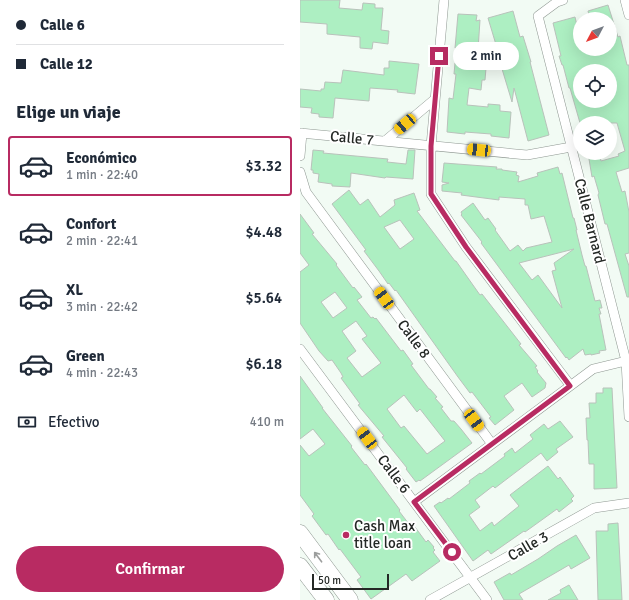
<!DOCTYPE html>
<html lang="es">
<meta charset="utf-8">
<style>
body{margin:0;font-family:Signika,sans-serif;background:#f2f2f3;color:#1f2937;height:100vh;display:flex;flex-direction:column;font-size:15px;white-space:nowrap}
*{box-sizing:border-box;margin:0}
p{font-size:13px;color:#747a83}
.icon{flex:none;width:22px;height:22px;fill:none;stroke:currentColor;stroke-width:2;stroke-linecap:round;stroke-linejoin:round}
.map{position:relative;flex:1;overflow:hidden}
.side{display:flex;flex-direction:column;background:#fff;width:300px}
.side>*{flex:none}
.guide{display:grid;align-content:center;height:88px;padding:0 16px;background:#fff}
.needle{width:26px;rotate:229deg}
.controls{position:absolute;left:273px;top:12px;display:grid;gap:8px}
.controls a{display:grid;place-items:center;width:44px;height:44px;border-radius:50%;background:#fff;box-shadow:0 4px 16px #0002;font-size:20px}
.scale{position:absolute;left:12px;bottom:10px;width:77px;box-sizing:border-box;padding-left:4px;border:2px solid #242825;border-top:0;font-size:11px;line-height:14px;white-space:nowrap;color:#242825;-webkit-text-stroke:3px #fff;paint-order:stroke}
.end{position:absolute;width:18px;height:18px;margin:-9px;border:5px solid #b82b62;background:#fff;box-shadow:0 0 0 2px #fff}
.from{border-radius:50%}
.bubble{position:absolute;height:28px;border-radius:14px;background:#fff;box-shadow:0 4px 16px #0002;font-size:13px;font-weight:600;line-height:28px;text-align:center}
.car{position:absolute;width:12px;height:24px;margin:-12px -6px;border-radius:5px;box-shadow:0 0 3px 1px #0007;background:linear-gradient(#f5c518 24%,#345 0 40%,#f5c518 0 76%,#345 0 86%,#f5c518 0)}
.guide b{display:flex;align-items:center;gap:14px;height:38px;font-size:15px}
.guide b+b{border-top:1px solid #e0e1e3}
.guide i{width:10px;height:10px;background:#1f2937}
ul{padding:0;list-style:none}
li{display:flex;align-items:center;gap:12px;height:60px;margin:0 8px 6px;padding:0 8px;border:2px solid transparent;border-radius:4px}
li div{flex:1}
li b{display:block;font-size:15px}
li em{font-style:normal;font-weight:600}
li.active{border-color:#b82b62}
li>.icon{width:36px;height:36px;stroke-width:1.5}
h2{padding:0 16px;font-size:18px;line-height:48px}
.pay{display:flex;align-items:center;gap:10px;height:44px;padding:0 16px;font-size:15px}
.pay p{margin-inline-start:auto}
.cta{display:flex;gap:8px;margin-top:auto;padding:8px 16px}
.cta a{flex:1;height:46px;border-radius:24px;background:#b82b62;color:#fff;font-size:16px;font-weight:600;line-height:46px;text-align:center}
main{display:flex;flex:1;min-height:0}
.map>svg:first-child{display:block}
.building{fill:#adefc2;stroke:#b9c2bb;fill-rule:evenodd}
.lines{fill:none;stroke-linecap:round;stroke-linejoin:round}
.street-casing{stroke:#8f9892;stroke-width:10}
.highway-casing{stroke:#8f9892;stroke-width:17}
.street{stroke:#fff;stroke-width:9}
.highway{stroke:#fff;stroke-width:16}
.oneway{stroke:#9c9e9d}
.route{stroke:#b82b62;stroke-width:5}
.poi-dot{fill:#b82b62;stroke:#fff;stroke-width:1.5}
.labels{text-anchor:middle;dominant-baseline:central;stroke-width:4;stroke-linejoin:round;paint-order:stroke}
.street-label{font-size:15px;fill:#242825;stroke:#fff}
.poi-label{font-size:15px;fill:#242825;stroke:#fff;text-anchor:start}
</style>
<main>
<section class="side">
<div class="guide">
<b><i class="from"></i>Calle 6</b>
<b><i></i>Calle 12</b>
</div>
<h2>Elige un viaje</h2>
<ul>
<li class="active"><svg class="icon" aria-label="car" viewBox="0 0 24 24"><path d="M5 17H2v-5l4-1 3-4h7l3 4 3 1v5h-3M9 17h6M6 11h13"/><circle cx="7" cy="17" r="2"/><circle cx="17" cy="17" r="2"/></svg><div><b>Económico</b><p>1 min · 22:40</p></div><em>$3.32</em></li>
<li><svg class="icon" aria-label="car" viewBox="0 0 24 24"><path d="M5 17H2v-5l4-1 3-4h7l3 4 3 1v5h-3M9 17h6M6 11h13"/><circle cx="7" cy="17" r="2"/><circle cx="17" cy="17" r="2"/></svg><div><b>Confort</b><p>2 min · 22:41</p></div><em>$4.48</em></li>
<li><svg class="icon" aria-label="car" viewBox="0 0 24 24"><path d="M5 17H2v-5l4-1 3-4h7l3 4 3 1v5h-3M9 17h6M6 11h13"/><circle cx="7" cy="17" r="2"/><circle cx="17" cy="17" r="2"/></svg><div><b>XL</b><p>3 min · 22:42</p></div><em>$5.64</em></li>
<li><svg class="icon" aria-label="car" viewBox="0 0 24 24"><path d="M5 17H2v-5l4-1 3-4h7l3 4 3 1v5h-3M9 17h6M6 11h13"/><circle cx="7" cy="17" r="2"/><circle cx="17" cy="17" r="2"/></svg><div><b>Green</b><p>4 min · 22:43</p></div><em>$6.18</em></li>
</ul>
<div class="pay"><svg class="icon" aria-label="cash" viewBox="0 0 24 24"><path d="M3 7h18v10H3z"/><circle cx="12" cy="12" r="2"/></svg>Efectivo<p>410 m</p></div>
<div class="cta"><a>Confirmar</a></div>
</section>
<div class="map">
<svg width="329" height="600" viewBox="0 0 329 600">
<rect width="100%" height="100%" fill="#f2fbf4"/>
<!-- building -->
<path class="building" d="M 0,0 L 40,0 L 39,8 L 62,10 L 63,3 L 75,4 L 75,8 L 83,8 L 81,30 L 89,31 L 88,44 L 73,42 L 72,49 L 60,48 L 60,37 L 27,34 L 27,24 L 0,22 Z
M 308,5 L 318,37 L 320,36 L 327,65 L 329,65 L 329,168 L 316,172 L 322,192 L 325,191 L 329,212 L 329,253 L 325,254 L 329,266 L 329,297 L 327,297 L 307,224 L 305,224 L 298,195 L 299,193 L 294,176 L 292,177 L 288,153 L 299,153 L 301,161 L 319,156 L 318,154 L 325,151 L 317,123 L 280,123 L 270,88 L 269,88 L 263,65 L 262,65 L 259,56 L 261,56 L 253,23 L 275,17 L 280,38 L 280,49 L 310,49 L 310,19 L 290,19 L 288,11 ZM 280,71 L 310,71 L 310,101 L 280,101 Z
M 213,11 L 220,37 L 223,36 L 231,62 L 230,62 L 249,135 L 228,141 L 214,88 L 212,102 L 196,49 L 197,48 L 188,18 Z
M 158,14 L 177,15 L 176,21 L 180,20 L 178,50 L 155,48 Z
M 89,61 L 119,64 L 115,94 L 97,92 L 98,90 L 70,88 L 69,101 L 35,98 L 33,118 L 19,117 L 19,114 L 11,113 L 12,108 L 0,107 L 0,89 L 21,91 L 21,89 L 24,89 L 25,82 L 41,83 L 43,70 L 84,75 L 84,68 L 89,68 Z
M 155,63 L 186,68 L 185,80 L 182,80 L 181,90 L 169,88 L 167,105 L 188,107 L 188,104 L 200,105 L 200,111 L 211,112 L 209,138 L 191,136 L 191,134 L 165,132 L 165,134 L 147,132 L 149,98 L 153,99 L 156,74 L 154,74 Z
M 13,150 L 24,151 L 23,153 L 88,159 L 87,162 L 106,164 L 108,150 L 115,150 L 113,179 L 86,177 L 85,178 L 51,173 L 50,187 L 32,186 L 32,184 L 18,182 L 19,174 L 13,173 L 13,170 L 11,170 Z
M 144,163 L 197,167 L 196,169 L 202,169 L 202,170 L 217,172 L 216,175 L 219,176 L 218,182 L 238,176 L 237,173 L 258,167 L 260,174 L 262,173 L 273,218 L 274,218 L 277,230 L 276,230 L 282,255 L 285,266 L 286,266 L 295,301 L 300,300 L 302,308 L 299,308 L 301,314 L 299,314 L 306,350 L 299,351 L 300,353 L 291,355 L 291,354 L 285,355 L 283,349 L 269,360 L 267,357 L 266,358 L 181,243 L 182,242 L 161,215 L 162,214 L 161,212 L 173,203 L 185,220 L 188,218 L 196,229 L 195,230 L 210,251 L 218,245 L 223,251 L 226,248 L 252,242 L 244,216 L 231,219 L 228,205 L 225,205 L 225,199 L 199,197 L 199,200 L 161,195 L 162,193 L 142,191 L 142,185 L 149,183 L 142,182 ZM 274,249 L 254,263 L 256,270 L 252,271 L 262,308 L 238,275 L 232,280 L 219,263 Z
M 49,190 L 60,205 L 68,199 L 80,217 L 95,205 L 94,200 L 114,193 L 120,210 L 117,211 L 155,261 L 156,261 L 180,295 L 182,294 L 221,344 L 219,345 L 237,366 L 235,367 L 238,371 L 237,372 L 246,383 L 245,388 L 232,397 L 222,383 L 204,396 L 214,410 L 195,425 L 189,418 L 191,417 L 172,392 L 170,393 L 158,377 L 96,290 L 95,291 L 89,283 L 88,284 L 79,271 L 64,251 L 66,250 L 32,204 ZM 100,220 L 114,239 L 100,249 L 84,227 Z
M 0,214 L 14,233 L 12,234 L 37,264 L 36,265 L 53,288 L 54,287 L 62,297 L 57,300 L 71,318 L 73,317 L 75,319 L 76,318 L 101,351 L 103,350 L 113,364 L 111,365 L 129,389 L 130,389 L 137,397 L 135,398 L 143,407 L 141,408 L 151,421 L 154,421 L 161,429 L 172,443 L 120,481 L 119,480 L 116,482 L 106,469 L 107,468 L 82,437 L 84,436 L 58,405 L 60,404 L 41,378 L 43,377 L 41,373 L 32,360 L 28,361 L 19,351 L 0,323 L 0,272 L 9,265 L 0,253 ZM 35,292 L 47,308 L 33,318 L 21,302 ZM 56,321 L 67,336 L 62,339 L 81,363 L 62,377 L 47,358 L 56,351 L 42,331 ZM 104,395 L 117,412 L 120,409 L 145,441 L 127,454 L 104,426 L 101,428 L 87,409 Z
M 0,376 L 23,408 L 22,408 L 52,446 L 51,447 L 65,465 L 66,464 L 100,510 L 99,511 L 112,528 L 115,527 L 126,542 L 128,540 L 134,547 L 133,548 L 135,550 L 133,552 L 140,561 L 112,581 L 106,574 L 71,599 L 57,580 L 61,577 L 40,549 L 39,550 L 28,534 L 26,535 L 12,516 L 14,514 L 0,495 L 0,445 L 9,456 L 25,444 L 13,429 L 0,439 Z
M 303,388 L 312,388 L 317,488 L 294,489 L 294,464 L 289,464 L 288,440 L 287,440 L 286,418 L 290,418 L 289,403 L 296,403 L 296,393 L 303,393 Z
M 260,421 L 273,437 L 256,449 L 258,452 L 247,461 L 241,453 L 195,488 L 193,486 L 175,500 L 180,507 L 169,515 L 180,531 L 192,522 L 194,526 L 219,506 L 210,495 L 248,466 L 258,479 L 260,477 L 274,496 L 271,499 L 273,501 L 259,512 L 257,509 L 225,532 L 224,531 L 191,554 L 188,550 L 173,561 L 134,506 L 140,502 L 141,503 L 148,498 L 149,499 L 170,483 L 169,481 L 180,473 L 181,474 L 205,456 L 204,454 L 212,448 L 215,453 L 233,439 L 230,435 L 244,424 L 248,429 Z
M 318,523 L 322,600 L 298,600 L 296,531 L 308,531 L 308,524 Z
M 276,535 L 290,558 L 271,569 L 269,565 L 219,594 L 223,600 L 204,600 L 194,582 L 210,573 L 211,575 L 238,559 L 257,546 Z
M 269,585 L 278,600 L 248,600 L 261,593 L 260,590 Z"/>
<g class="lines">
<!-- street casing -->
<g class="street-casing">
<path id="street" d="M 144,0 L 131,146 L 131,194 L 166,247 L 270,385
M 263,0 L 257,2 L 238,16 L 326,361 L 329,417
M 325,0 L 329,15
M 0,133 L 227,155 L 271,147
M 85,141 L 135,99
M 0,156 L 2,133
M 0,172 L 6,192 L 192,444
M 0,349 L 187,600
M 114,502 L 293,369 L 326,361
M 130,600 L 294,508 L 329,503"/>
</g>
<!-- highway casing -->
<g class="highway-casing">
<path id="highway" d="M 0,533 L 50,600
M 0,566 L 26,600"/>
</g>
<!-- street -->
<use href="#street" class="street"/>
<!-- highway -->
<use href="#highway" class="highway"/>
</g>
<!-- one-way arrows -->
<defs><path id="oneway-shaft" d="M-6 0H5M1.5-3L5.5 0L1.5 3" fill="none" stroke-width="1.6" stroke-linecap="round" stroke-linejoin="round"/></defs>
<use class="oneway" href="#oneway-shaft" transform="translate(18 557) rotate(-127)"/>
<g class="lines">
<!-- route -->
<path class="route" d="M 139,56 L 131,146 L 131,194 L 166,247 L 270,386 L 114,502 L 152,552"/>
</g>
<!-- markers -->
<circle class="poi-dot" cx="46" cy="535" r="4"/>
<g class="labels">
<!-- street labels -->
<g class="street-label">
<text transform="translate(52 138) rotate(5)">Calle 7</text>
<text transform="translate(290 221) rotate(76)">Calle Barnard</text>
<text transform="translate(114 339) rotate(53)">Calle 8</text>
<text transform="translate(94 474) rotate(53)">Calle 6</text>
<text transform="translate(228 546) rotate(-30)">Calle 3</text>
</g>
<!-- poi labels -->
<g class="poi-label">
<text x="54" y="526">Cash Max<tspan x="54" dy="17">title loan</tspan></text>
</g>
</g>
</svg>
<div class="controls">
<a><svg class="needle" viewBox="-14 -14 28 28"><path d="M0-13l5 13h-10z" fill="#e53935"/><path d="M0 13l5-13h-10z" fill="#747a83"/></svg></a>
<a><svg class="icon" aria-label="locate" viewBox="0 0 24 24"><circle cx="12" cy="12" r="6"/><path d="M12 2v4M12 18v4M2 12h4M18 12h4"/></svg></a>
<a><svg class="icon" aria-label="layers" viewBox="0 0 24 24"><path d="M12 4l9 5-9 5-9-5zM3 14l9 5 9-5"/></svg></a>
</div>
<div class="scale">50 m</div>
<i class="end from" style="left:152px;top:552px"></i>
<i class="end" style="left:139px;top:56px"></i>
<div class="bubble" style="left:153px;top:42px;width:66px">2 min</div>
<i class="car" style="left:105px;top:124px;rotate:230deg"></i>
<i class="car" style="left:179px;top:150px;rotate:276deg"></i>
<i class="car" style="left:84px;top:298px;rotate:324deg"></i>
<i class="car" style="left:174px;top:420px;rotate:143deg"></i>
<i class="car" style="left:67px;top:438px;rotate:323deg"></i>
</div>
</main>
